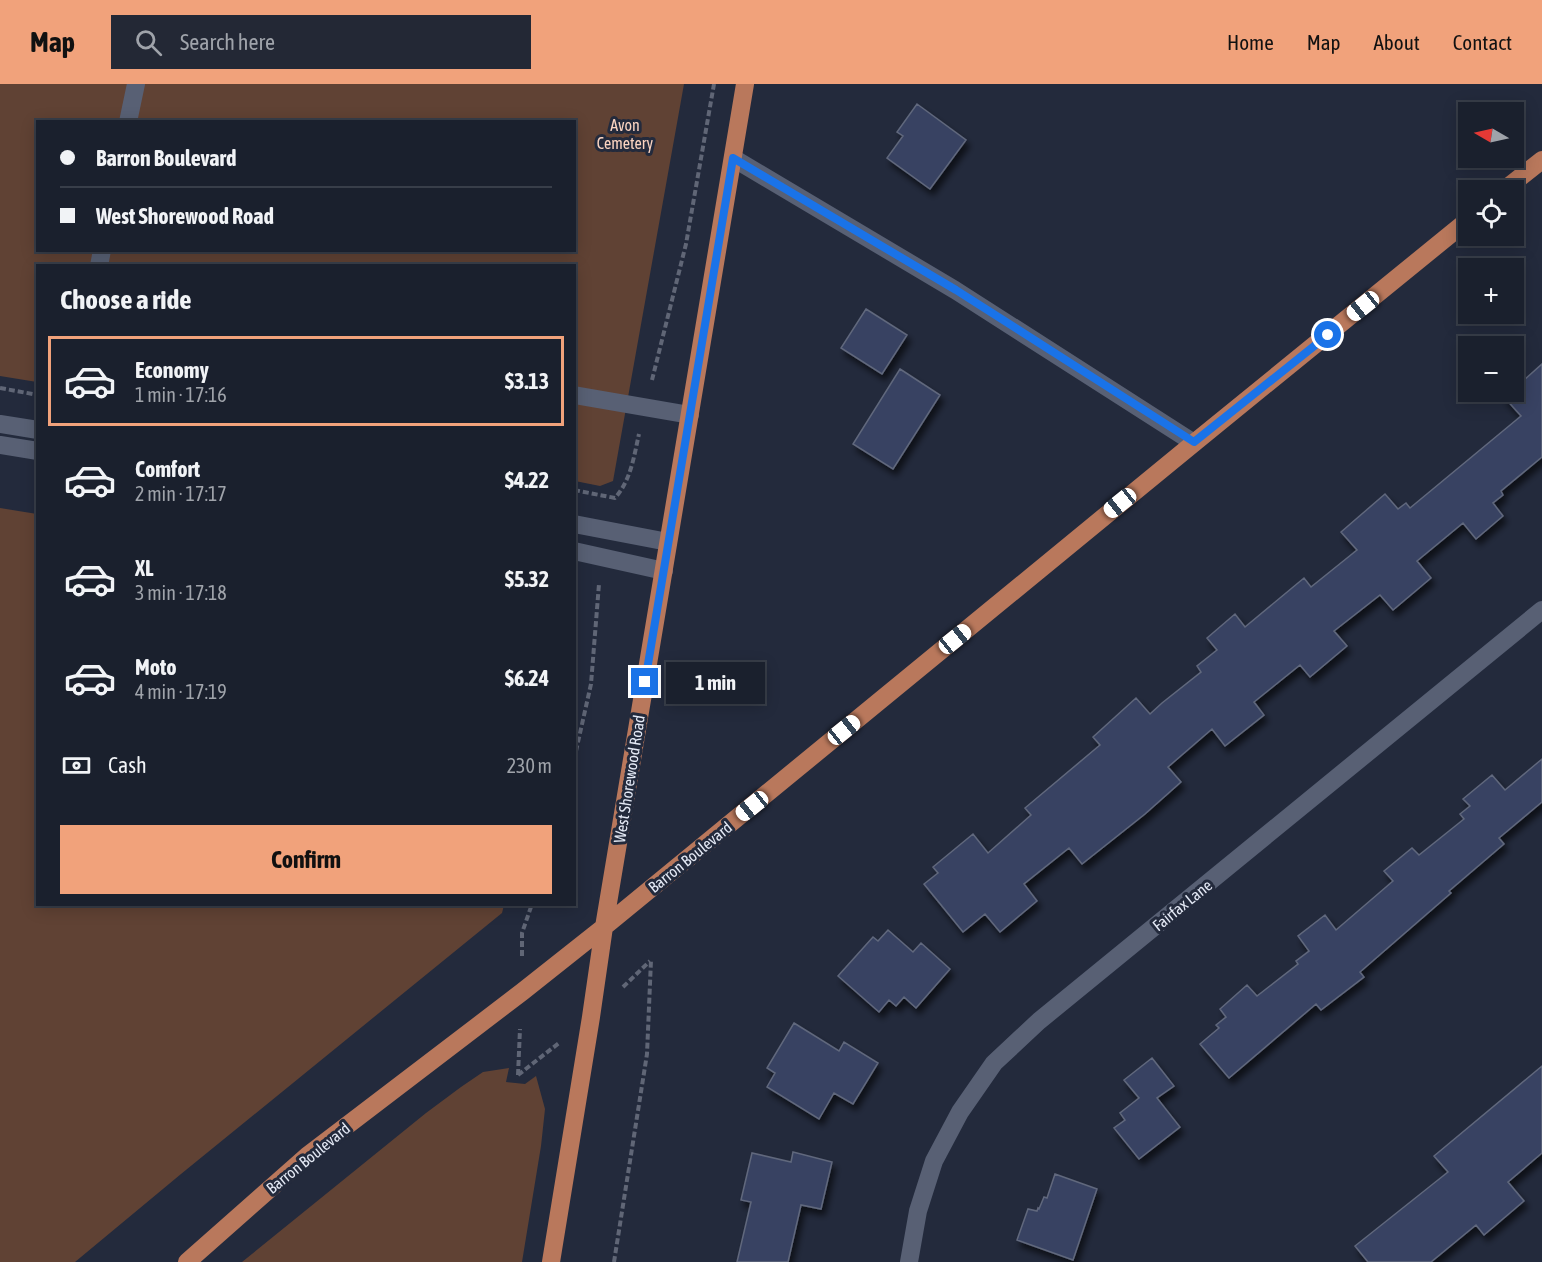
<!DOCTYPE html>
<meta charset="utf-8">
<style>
body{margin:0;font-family:"Asap Condensed",sans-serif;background:#232835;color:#f1f3f6;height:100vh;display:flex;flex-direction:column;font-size:22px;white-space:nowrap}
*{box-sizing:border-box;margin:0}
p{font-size:20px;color:#9fa3aa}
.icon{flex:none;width:33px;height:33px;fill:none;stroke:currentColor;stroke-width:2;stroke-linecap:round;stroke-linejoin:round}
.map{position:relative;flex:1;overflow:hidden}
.panel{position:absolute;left:36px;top:180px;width:540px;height:642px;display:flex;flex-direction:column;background:#1a202d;border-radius:0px;box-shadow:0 3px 15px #0003,0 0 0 2px #383e49}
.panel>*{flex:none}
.hud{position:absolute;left:36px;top:36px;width:540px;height:132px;border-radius:0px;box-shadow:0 3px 15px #0003,0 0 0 2px #383e49;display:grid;align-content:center;height:132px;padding:0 24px;background:#1a202d}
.needle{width:39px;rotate:279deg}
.controls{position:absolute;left:1458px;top:18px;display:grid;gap:12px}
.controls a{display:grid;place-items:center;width:66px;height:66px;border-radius:0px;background:#1a202d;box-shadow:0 3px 15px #0003,0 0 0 2px #383e49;font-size:30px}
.end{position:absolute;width:27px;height:27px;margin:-14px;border:8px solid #1a73e8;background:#fff;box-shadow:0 0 0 3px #fff}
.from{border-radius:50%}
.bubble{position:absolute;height:42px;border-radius:0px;background:#1a202d;box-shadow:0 3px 15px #0003,0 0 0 2px #383e49;font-size:20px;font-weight:700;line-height:42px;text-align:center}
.car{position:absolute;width:18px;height:36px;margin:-18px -9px;border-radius:8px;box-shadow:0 0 4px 2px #0007;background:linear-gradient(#fff 24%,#345 0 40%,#fff 0 76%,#345 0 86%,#fff 0)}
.hud b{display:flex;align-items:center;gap:21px;height:57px;font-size:22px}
.hud b+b{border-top:2px solid #383e49}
.hud i{width:15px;height:15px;background:#f1f3f6}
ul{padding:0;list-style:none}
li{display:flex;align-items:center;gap:18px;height:90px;margin:0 12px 9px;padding:0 12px;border:3px solid transparent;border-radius:0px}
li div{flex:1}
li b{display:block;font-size:22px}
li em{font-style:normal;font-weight:700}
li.selected{border-color:#f1a27b}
li>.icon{width:54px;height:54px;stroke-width:1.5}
h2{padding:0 24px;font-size:27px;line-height:72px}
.pay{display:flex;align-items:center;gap:15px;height:66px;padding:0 24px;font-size:22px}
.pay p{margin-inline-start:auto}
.action{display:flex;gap:12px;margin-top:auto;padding:12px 24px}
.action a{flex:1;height:69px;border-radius:0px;background:#f1a27b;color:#111;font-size:24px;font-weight:700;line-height:69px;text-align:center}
header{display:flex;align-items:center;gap:36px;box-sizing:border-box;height:84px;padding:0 30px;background:#f1a27b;color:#111}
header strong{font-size:28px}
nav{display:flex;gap:33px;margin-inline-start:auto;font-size:21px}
.search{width:420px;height:54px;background:#232835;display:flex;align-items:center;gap:15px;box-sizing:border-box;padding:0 21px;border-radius:0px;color:#9fa3aa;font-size:22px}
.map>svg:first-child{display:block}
.green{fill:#604234;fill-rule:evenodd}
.building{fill:#384362;stroke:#61687d;stroke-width:1.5;filter:url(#shadow)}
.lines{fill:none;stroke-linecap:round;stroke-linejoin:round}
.path{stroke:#606676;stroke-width:4;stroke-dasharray:6 3;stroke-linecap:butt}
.minor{stroke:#586074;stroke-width:18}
.major{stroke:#b9785c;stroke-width:18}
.route{stroke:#1a73e8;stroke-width:8}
.labels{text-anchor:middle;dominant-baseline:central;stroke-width:6;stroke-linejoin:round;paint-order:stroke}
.park-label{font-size:16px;fill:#fbd4c1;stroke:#232a3c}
.street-label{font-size:16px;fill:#e4e9f5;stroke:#232a3c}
</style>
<header>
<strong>Map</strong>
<div class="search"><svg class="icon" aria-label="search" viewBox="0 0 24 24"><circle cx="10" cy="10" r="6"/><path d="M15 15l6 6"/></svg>Search here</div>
<nav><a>Home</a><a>Map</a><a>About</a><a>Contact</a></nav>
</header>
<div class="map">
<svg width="1542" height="1178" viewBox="0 0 1542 1178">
<defs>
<filter id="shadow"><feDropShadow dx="3.5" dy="6" stdDeviation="3" flood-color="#0009"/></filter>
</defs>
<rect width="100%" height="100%" fill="#232a3c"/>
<!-- green -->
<path class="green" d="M 0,0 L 684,0 L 613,397 L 600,402 L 575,397 L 574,182 L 38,182 L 37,298 L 0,292 ZM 38,38 L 574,38 L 574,166 L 38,166 Z
M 0,424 L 37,430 L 38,820 L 504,821 L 502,829 L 181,1090 L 75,1178 L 0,1178 Z
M 509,984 L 506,998 L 525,1000 L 536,992 L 545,1025 L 541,1062 L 522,1178 L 242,1178 L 426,1029 L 461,1003 L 483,988 Z"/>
<!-- building -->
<path class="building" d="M 917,20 L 966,56 L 930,105 L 887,74 L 903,52 L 897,48 Z
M 866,225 L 907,251 L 882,290 L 841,264 Z
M 1542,280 L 1542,373 L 1501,407 L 1503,411 L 1493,419 L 1503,432 L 1476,455 L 1463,439 L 1417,477 L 1431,494 L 1393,526 L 1380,511 L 1334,547 L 1347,562 L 1310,593 L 1300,581 L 1254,618 L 1264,631 L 1225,662 L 1212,645 L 1168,683 L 1181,698 L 1145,730 L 1082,780 L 1069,764 L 1024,800 L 1037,817 L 1000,848 L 985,830 L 963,848 L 924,800 L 938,789 L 933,783 L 973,750 L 988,769 L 1031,731 L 1025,724 L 1100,661 L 1093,653 L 1136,614 L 1150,630 L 1162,619 L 1201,588 L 1197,582 L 1217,566 L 1207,554 L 1235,530 L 1245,543 L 1304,494 L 1311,503 L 1357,466 L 1341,448 L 1385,410 L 1398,425 L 1406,419 L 1410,424 L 1521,332 L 1504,313 L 1510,308 L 1514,308 L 1514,305 Z
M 900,285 L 940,311 L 893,385 L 853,360 Z
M 1542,675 L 1542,718 L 1499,754 L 1504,760 L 1449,807 L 1451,809 L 1360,888 L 1364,893 L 1321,926 L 1316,920 L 1229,994 L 1200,960 L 1219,944 L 1216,941 L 1226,933 L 1220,925 L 1247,901 L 1257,912 L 1298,880 L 1296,877 L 1309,867 L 1298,852 L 1325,831 L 1336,846 L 1393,797 L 1384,787 L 1412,764 L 1419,771 L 1464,735 L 1460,730 L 1470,722 L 1463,715 L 1492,691 L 1505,706 Z
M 888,846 L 913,868 L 921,859 L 950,885 L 916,924 L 904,913 L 896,922 L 889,916 L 879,928 L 838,892 L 873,853 L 878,857 Z
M 794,939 L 839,967 L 844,958 L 878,979 L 853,1020 L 834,1009 L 819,1035 L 767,1003 L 775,989 L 767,984 Z
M 1152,974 L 1174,1002 L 1157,1014 L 1180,1043 L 1139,1075 L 1114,1044 L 1125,1036 L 1120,1029 L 1139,1014 L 1124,996 Z
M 1542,982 L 1542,1069 L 1508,1098 L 1524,1117 L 1484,1151 L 1476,1141 L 1431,1178 L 1368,1178 L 1355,1162 L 1448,1088 L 1434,1072 Z
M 793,1068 L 832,1078 L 821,1125 L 801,1121 L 788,1178 L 737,1178 L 751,1118 L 741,1116 L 752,1069 L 791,1078 Z
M 1055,1090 L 1097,1105 L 1073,1176 L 1017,1156 L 1028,1125 L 1037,1127 L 1038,1124 L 1039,1125 L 1044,1113 L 1047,1114 Z"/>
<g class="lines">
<!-- path -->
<path class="path" d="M 652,296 L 686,160 L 714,0
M 0,304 L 38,311
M 574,406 L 615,414 C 631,396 634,372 639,350
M 574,676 L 591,600 L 599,500
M 522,872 L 522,849 L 532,820
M 623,903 L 650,877
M 518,991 L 559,959
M 518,991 L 520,945
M 614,1178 L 647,970 L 651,876"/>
<!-- minor -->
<path class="minor" d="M 128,38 L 136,0
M 733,74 L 955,206 L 1194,359
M 99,182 L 102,166
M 574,311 L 690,331
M 0,340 L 38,346
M 0,361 L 38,367
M 574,440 L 668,458
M 574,467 L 664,487
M 909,1178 L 918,1127 L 934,1077 L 960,1028 L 994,979 L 1039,937 L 1542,526"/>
<!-- major -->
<path class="major" d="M 1504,106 L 1542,76
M 187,1178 L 307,1072 L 522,908 L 604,843 L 1194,359 L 1468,136
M 551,1178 L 591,933 L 604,843 L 745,0"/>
</g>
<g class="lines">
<!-- route -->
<path class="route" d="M 645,598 L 733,74 L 956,206 L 1194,358 L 1328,251"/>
</g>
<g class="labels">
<!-- park labels -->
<g class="park-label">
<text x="625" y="41">Avon<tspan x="625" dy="18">Cemetery</tspan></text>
</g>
<!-- street labels -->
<g class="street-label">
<text transform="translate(629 695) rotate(-81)">West Shorewood Road</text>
<text transform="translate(690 773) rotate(-39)">Barron Boulevard</text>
<text transform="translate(1182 821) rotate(-39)">Fairfax Lane</text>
<text transform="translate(308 1074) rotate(-39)">Barron Boulevard</text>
</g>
</g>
</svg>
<div class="controls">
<a><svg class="needle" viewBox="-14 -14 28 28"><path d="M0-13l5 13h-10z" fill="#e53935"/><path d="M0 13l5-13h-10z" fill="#9fa3aa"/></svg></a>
<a><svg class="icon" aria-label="locate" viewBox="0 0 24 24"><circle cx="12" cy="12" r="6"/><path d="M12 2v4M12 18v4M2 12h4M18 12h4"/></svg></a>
<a>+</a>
<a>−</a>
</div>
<i class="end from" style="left:1328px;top:251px"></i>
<i class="end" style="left:645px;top:598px"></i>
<div class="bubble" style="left:666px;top:578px;width:99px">1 min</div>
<i class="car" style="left:1363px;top:222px;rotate:231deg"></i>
<i class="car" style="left:1120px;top:419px;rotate:231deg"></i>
<i class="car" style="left:955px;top:555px;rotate:51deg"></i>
<i class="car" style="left:844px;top:646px;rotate:51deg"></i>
<i class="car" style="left:752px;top:722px;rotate:231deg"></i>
<div class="hud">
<b><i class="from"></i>Barron Boulevard</b>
<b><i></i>West Shorewood Road</b>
</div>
<section class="panel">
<h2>Choose a ride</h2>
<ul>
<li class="selected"><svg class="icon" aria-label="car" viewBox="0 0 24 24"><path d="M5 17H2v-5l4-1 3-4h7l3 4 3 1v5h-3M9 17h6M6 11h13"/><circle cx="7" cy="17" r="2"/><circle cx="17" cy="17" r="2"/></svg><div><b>Economy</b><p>1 min · 17:16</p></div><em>$3.13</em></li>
<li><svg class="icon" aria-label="car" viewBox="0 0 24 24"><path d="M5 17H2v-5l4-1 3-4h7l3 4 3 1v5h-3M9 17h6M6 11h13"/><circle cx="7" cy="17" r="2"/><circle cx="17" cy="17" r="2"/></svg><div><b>Comfort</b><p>2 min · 17:17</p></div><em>$4.22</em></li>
<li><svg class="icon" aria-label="car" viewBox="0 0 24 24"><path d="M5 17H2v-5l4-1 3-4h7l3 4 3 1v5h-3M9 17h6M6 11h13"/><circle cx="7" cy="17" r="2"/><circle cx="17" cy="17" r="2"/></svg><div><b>XL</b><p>3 min · 17:18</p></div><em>$5.32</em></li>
<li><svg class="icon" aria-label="car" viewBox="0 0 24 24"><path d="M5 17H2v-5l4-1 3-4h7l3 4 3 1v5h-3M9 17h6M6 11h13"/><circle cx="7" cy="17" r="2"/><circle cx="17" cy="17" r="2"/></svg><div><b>Moto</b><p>4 min · 17:19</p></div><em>$6.24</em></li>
</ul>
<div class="pay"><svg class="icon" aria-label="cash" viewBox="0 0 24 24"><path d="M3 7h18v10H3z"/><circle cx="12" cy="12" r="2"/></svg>Cash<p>230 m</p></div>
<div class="action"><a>Confirm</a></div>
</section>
</div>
